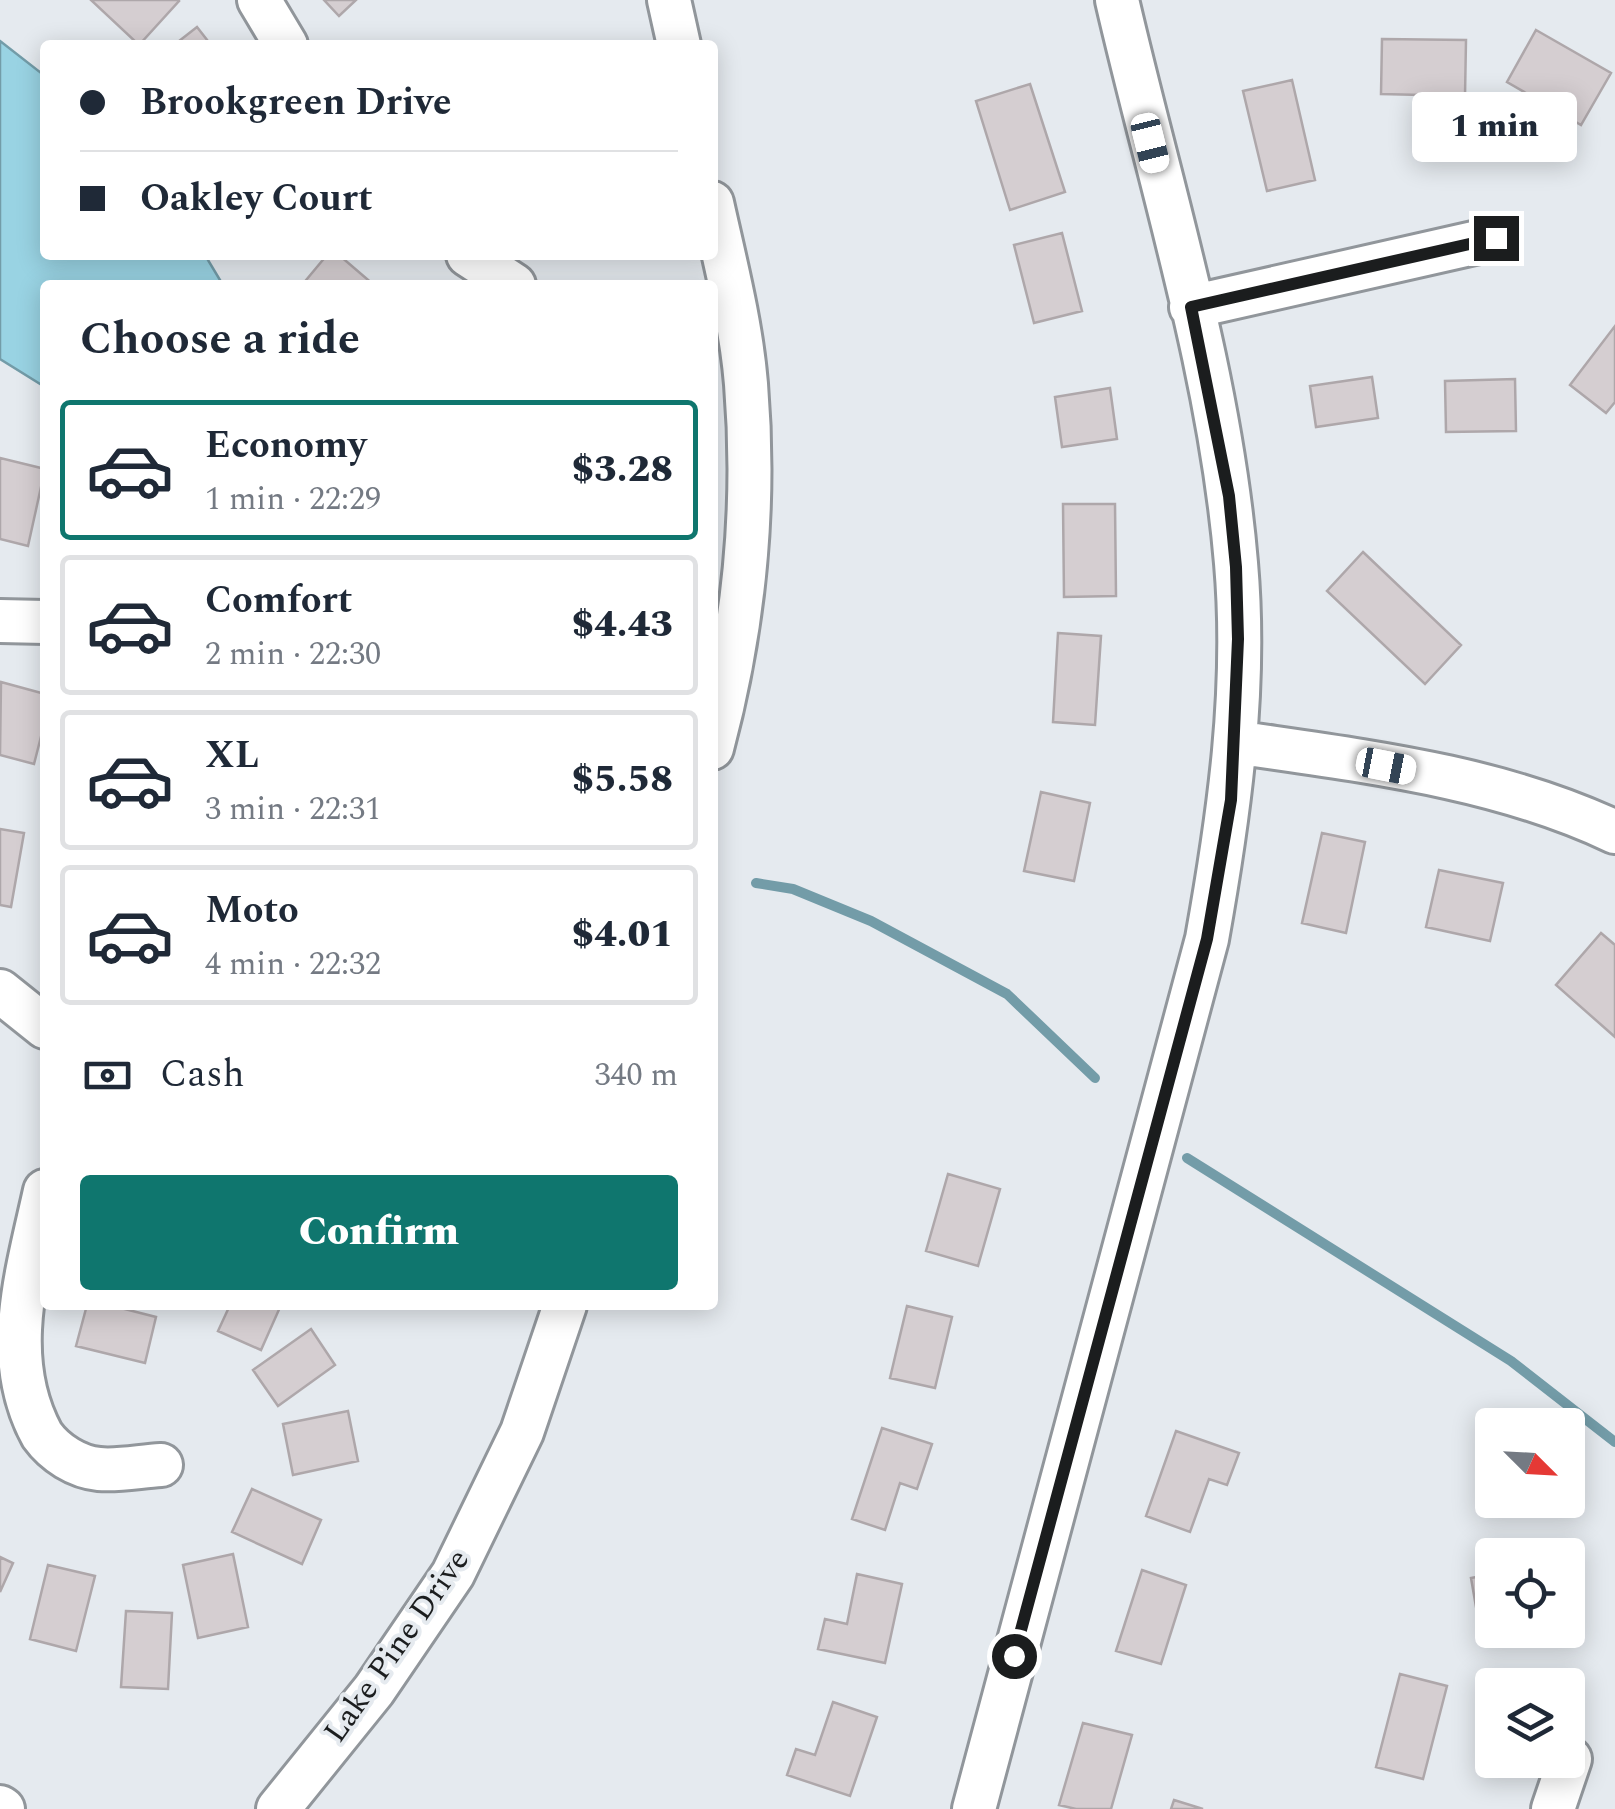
<!DOCTYPE html>
<meta charset="utf-8">
<style>
body{margin:0;font-family:Spectral,serif;background:#f2f2f3;color:#1f2937;height:100vh;display:flex;flex-direction:column;font-size:38px;white-space:nowrap}
*{box-sizing:border-box;margin:0}
p{font-size:32px;color:#747a83}
.icon{flex:none;width:55px;height:55px;fill:none;stroke:currentColor;stroke-width:2;stroke-linecap:round;stroke-linejoin:round}
.map{position:relative;flex:1;overflow:hidden}
.details{position:absolute;left:40px;top:280px;width:678px;height:1030px;display:flex;flex-direction:column;background:#fff;border-radius:10px;box-shadow:0 5px 25px #0003}
.details>*{flex:none}
.guide{position:absolute;left:40px;top:40px;width:678px;height:220px;border-radius:10px;box-shadow:0 5px 25px #0003;display:grid;align-content:center;height:220px;padding:0 40px;background:#fff}
.needle{width:65px;rotate:114deg}
.buttons{position:absolute;left:1475px;top:1408px;display:grid;gap:20px}
.buttons a{display:grid;place-items:center;width:110px;height:110px;border-radius:10px;background:#fff;box-shadow:0 5px 25px #0003;font-size:50px}
.end{position:absolute;width:45px;height:45px;margin:-22px;border:12px solid #1b1d1e;background:#fff;box-shadow:0 0 0 5px #fff}
.from{border-radius:50%}
.bubble{position:absolute;height:70px;border-radius:10px;background:#fff;box-shadow:0 5px 25px #0003;font-size:32px;font-weight:800;line-height:70px;text-align:center}
.car{position:absolute;width:30px;height:60px;margin:-30px -15px;border-radius:12px;box-shadow:0 0 8px 2px #0007;background:linear-gradient(#fff 24%,#345 0 40%,#fff 0 76%,#345 0 86%,#fff 0)}
.guide b{display:flex;align-items:center;gap:35px;height:95px;font-size:38px}
.guide b+b{border-top:2px solid #e0e1e3}
.guide i{width:25px;height:25px;background:#1f2937}
ul{padding:0;list-style:none}
li{display:flex;align-items:center;gap:30px;height:140px;margin:0 20px 15px;padding:0 20px;border:5px solid #e0e1e3;border-radius:10px}
li div{flex:1}
li b{display:block;font-size:38px}
li em{font-style:normal;font-weight:800}
li.selected{border-color:#0f766e}
li>.icon{width:90px;height:90px;stroke-width:1.5}
h2{padding:0 40px;font-size:45px;line-height:120px}
.pay{display:flex;align-items:center;gap:25px;height:110px;padding:0 40px;font-size:38px}
.pay p{margin-inline-start:auto}
.action{display:flex;gap:20px;margin-top:auto;padding:20px 40px}
.action a{flex:1;height:115px;border-radius:10px;background:#0f766e;color:#fff;font-size:40px;font-weight:800;line-height:115px;text-align:center}
.map>svg:first-child{display:block}
.water{fill:#99d3e3;stroke:#739ca8;stroke-width:2.5}
.lines{fill:none;stroke-linecap:round;stroke-linejoin:round}
.stream{stroke:#739ca8;stroke-width:10}
.building{fill:#d5ced1;stroke:#aea7aa;stroke-width:2.5}
.minor-casing{stroke:#91969b;stroke-width:48}
.minor{stroke:#fff;stroke-width:42}
.route{stroke:#1b1d1e;stroke-width:12}
.labels{text-anchor:middle;dominant-baseline:central;stroke-width:8;stroke-linejoin:round;paint-order:stroke}
.street-label{font-size:32px;fill:#1b1d1e;stroke:#e5eaef}
</style>
<div class="map">
<svg width="1615" height="1809" viewBox="0 0 1615 1809">
<rect width="100%" height="100%" fill="#e5eaef"/>
<!-- water -->
<path class="water" d="M 0,41 L 45,76 L 45,255 L 205,255 L 223,285 L 45,285 L 45,387 L 0,359 Z"/>
<g class="lines">
<!-- stream -->
<path class="stream" d="M 756,883 L 793,889 L 871,921 L 1007,994 L 1095,1078
M 1187,1158 L 1511,1361 L 1615,1442"/>
</g>
<!-- building -->
<path class="building" d="M 91,0 L 178,0 L 179,1 L 139,45 Z
M 324,0 L 356,0 L 339,16 Z
M 197,27 L 211,45 L 174,45 Z
M 1536,30 L 1611,73 L 1581,125 L 1507,82 Z
M 1382,39 L 1466,40 L 1465,96 L 1381,94 Z
M 1292,80 L 1315,180 L 1267,191 L 1243,91 Z
M 1030,84 L 1065,192 L 1010,210 L 976,101 Z
M 1062,233 L 1082,311 L 1034,323 L 1014,245 Z
M 327,255 L 339,255 L 374,285 L 302,285 Z
M 1615,326 L 1615,402 L 1606,413 L 1570,385 Z
M 1372,377 L 1378,418 L 1316,427 L 1310,386 Z
M 1515,379 L 1516,431 L 1446,432 L 1445,381 Z
M 1110,388 L 1117,439 L 1062,447 L 1055,397 Z
M 0,458 L 45,469 L 28,546 L 0,539 Z
M 1063,504 L 1115,504 L 1116,596 L 1064,597 Z
M 1363,552 L 1461,645 L 1425,684 L 1327,591 Z
M 1058,633 L 1101,636 L 1095,725 L 1053,722 Z
M 1,682 L 45,694 L 45,721 L 34,764 L 0,755 Z
M 1041,792 L 1090,803 L 1074,881 L 1024,871 Z
M 0,829 L 24,833 L 11,907 L 0,905 Z
M 1322,833 L 1365,842 L 1346,933 L 1302,923 Z
M 1439,870 L 1503,883 L 1490,941 L 1426,927 Z
M 1601,933 L 1615,945 L 1615,1037 L 1556,985 Z
M 948,1174 L 1000,1189 L 978,1266 L 926,1251 Z
M 87,1305 L 109,1305 L 156,1317 L 145,1363 L 76,1346 Z
M 230,1305 L 281,1305 L 261,1350 L 218,1331 Z
M 907,1306 L 952,1317 L 935,1388 L 890,1378 Z
M 311,1329 L 335,1365 L 278,1406 L 253,1370 Z
M 348,1411 L 358,1461 L 293,1475 L 283,1424 Z
M 882,1428 L 932,1444 L 917,1489 L 900,1483 L 885,1530 L 852,1519 Z
M 1176,1431 L 1239,1453 L 1227,1485 L 1209,1479 L 1190,1532 L 1146,1516 Z
M 252,1489 L 321,1520 L 302,1564 L 232,1532 Z
M 233,1554 L 248,1627 L 198,1638 L 183,1565 Z
M 0,1557 L 13,1563 L 0,1592 Z
M 1568,1559 L 1579,1610 L 1568,1612 Z
M 48,1565 L 95,1576 L 76,1651 L 30,1639 Z
M 1142,1570 L 1186,1585 L 1161,1664 L 1116,1651 Z
M 857,1574 L 902,1584 L 885,1663 L 818,1649 L 825,1619 L 847,1624 Z
M 1492,1574 L 1492,1627 L 1480,1630 L 1471,1578 Z
M 126,1611 L 172,1613 L 168,1689 L 121,1687 Z
M 1400,1674 L 1447,1686 L 1423,1779 L 1376,1767 Z
M 833,1702 L 877,1717 L 850,1796 L 787,1775 L 796,1749 L 815,1755 Z
M 1083,1723 L 1132,1735 L 1111,1809 L 1076,1809 L 1059,1805 Z
M 1174,1800 L 1203,1809 L 1171,1809 Z"/>
<g class="lines">
<!-- minor casing -->
<g class="minor-casing">
<path id="minor" d="M 259,0 L 286,45
M 669,0 L 679,45
M 712,203 C 725,262 741,323 746,384 C 756,506 744,629 712,748
M 468,255 L 514,285
M 1191,307 L 1496,238
M 0,621 L 45,622
M 1235,742 C 1363,761 1497,776 1615,832
M 0,991 L 45,1027
M 45,1191 C 27,1273 0,1358 42,1435 C 55,1453 77,1467 99,1469 C 119,1471 141,1466 161,1465
M 0,1807 L 3,1809
M 278,1809 L 374,1690 L 453,1574 L 522,1432 L 565,1305
M 974,1809 L 1207,939 C 1229,816 1247,689 1236,563 C 1220,372 1160,186 1117,0
M 1553,1809 L 1570,1759"/>
</g>
<!-- minor -->
<use href="#minor" class="minor"/>
</g>
<g class="lines">
<!-- route -->
<path class="route" d="M 1014,1656 L 1207,939 L 1231,800 L 1238,639 L 1236,567 L 1229,496 L 1191,307 L 1496,238"/>
</g>
<g class="labels">
<!-- street labels -->
<g class="street-label">
<text transform="translate(397 1646) rotate(-55)">Lake Pine Drive</text>
</g>
</g>
</svg>
<div class="buttons">
<a><svg class="needle" viewBox="-14 -14 28 28"><path d="M0-13l5 13h-10z" fill="#e53935"/><path d="M0 13l5-13h-10z" fill="#747a83"/></svg></a>
<a><svg class="icon" aria-label="locate" viewBox="0 0 24 24"><circle cx="12" cy="12" r="6"/><path d="M12 2v4M12 18v4M2 12h4M18 12h4"/></svg></a>
<a><svg class="icon" aria-label="layers" viewBox="0 0 24 24"><path d="M12 4l9 5-9 5-9-5zM3 14l9 5 9-5"/></svg></a>
</div>
<i class="end from" style="left:1014px;top:1656px"></i>
<i class="end" style="left:1496px;top:238px"></i>
<div class="bubble" style="left:1412px;top:92px;width:165px">1 min</div>
<i class="car" style="left:1150px;top:143px;rotate:166deg"></i>
<i class="car" style="left:1386px;top:766px;rotate:101deg"></i>
<div class="guide">
<b><i class="from"></i>Brookgreen Drive</b>
<b><i></i>Oakley Court</b>
</div>
<section class="details">
<h2>Choose a ride</h2>
<ul>
<li class="selected"><svg class="icon" aria-label="car" viewBox="0 0 24 24"><path d="M5 17H2v-5l4-1 3-4h7l3 4 3 1v5h-3M9 17h6M6 11h13"/><circle cx="7" cy="17" r="2"/><circle cx="17" cy="17" r="2"/></svg><div><b>Economy</b><p>1 min · 22:29</p></div><em>$3.28</em></li>
<li><svg class="icon" aria-label="car" viewBox="0 0 24 24"><path d="M5 17H2v-5l4-1 3-4h7l3 4 3 1v5h-3M9 17h6M6 11h13"/><circle cx="7" cy="17" r="2"/><circle cx="17" cy="17" r="2"/></svg><div><b>Comfort</b><p>2 min · 22:30</p></div><em>$4.43</em></li>
<li><svg class="icon" aria-label="car" viewBox="0 0 24 24"><path d="M5 17H2v-5l4-1 3-4h7l3 4 3 1v5h-3M9 17h6M6 11h13"/><circle cx="7" cy="17" r="2"/><circle cx="17" cy="17" r="2"/></svg><div><b>XL</b><p>3 min · 22:31</p></div><em>$5.58</em></li>
<li><svg class="icon" aria-label="car" viewBox="0 0 24 24"><path d="M5 17H2v-5l4-1 3-4h7l3 4 3 1v5h-3M9 17h6M6 11h13"/><circle cx="7" cy="17" r="2"/><circle cx="17" cy="17" r="2"/></svg><div><b>Moto</b><p>4 min · 22:32</p></div><em>$4.01</em></li>
</ul>
<div class="pay"><svg class="icon" aria-label="cash" viewBox="0 0 24 24"><path d="M3 7h18v10H3z"/><circle cx="12" cy="12" r="2"/></svg>Cash<p>340 m</p></div>
<div class="action"><a>Confirm</a></div>
</section>
</div>
